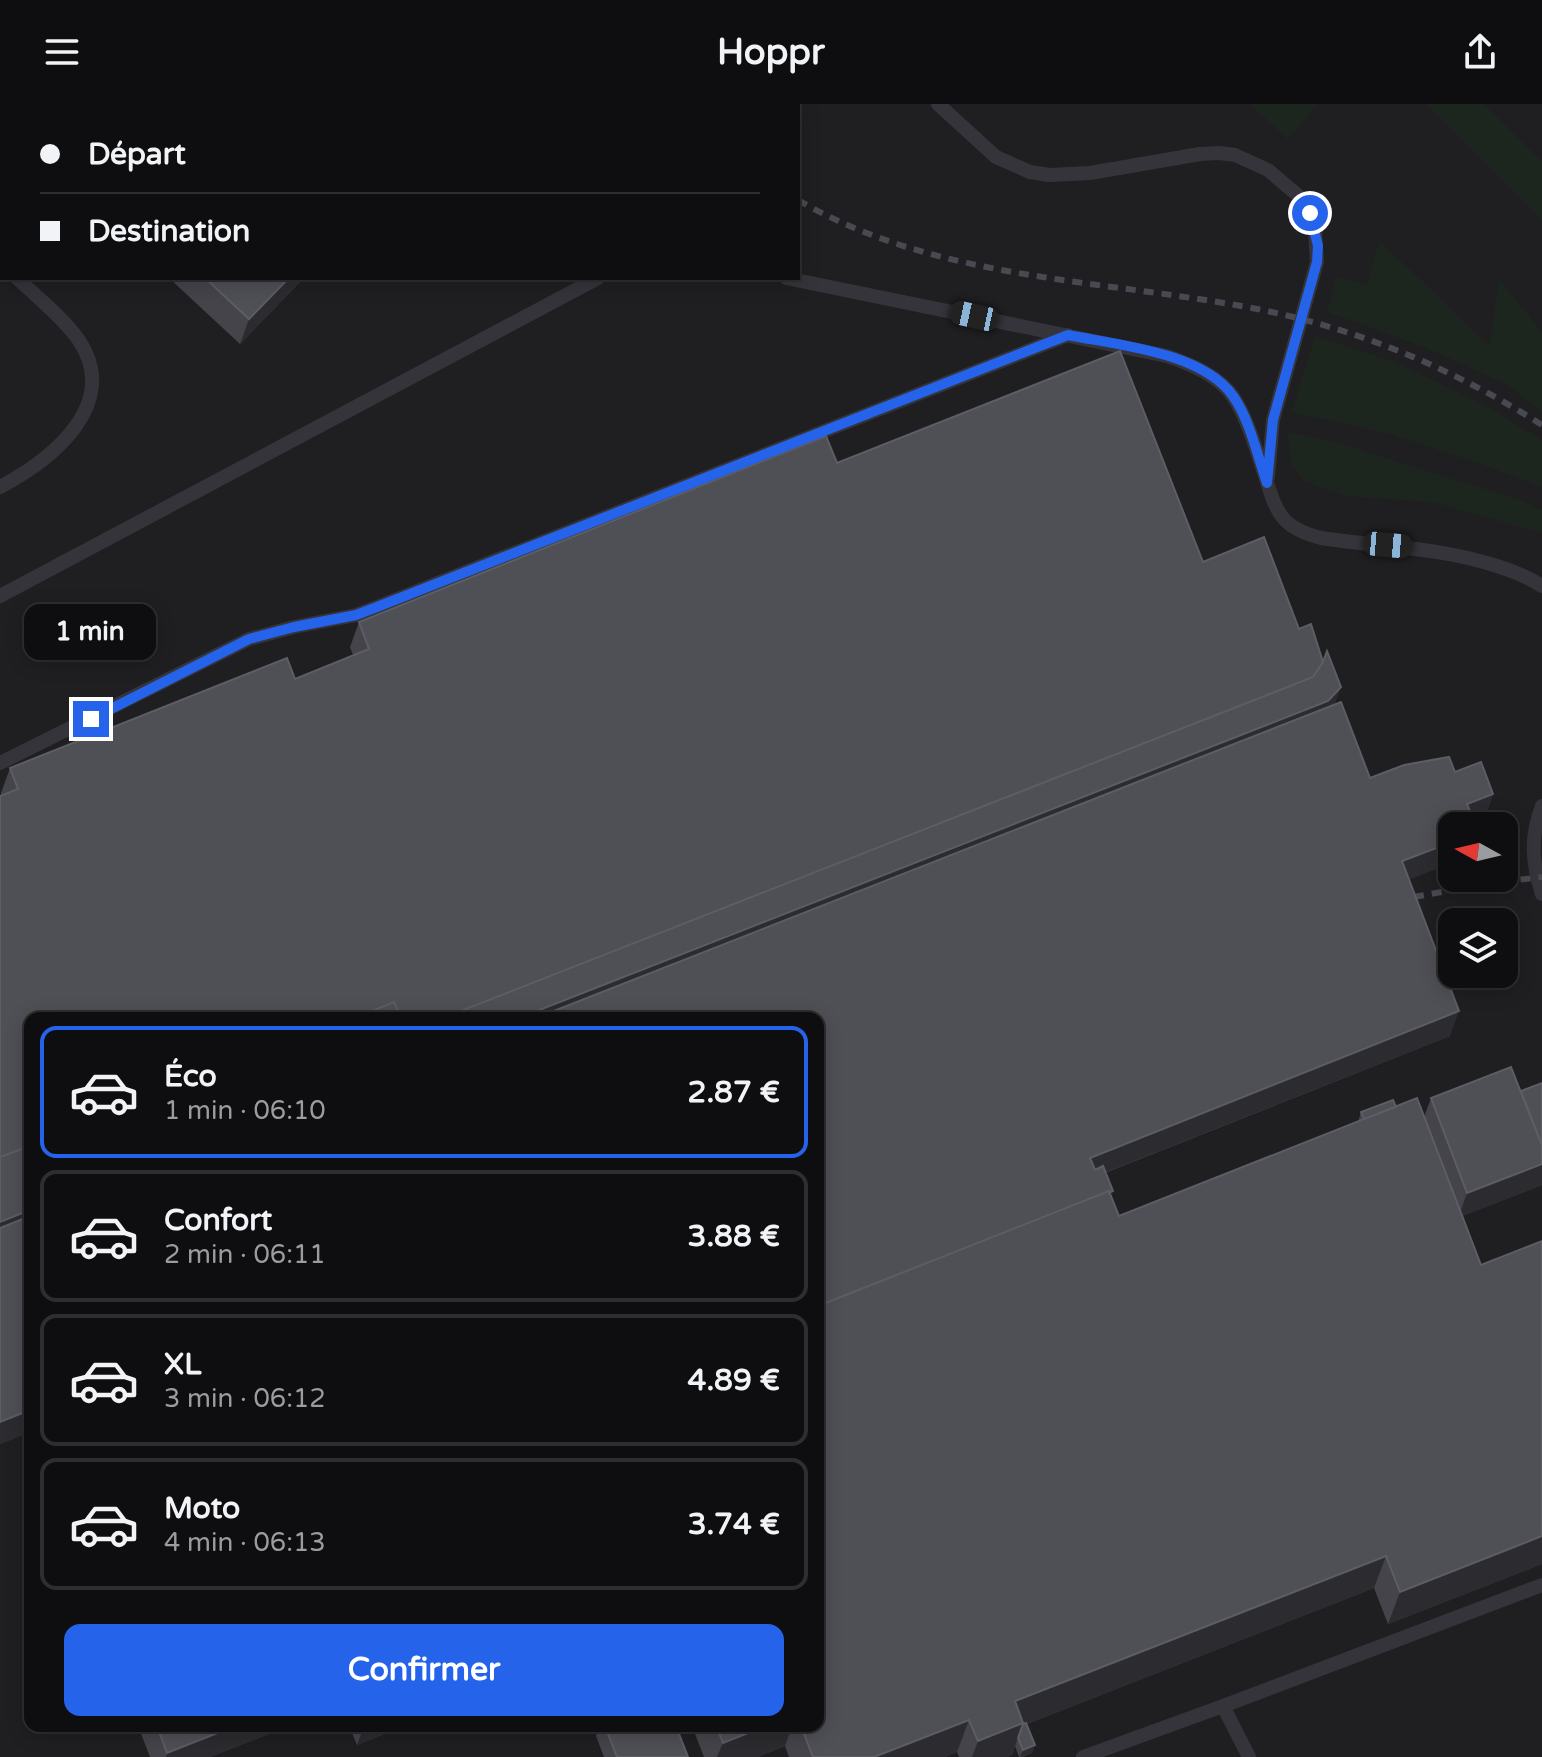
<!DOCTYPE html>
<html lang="fr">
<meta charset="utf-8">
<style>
body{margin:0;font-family:"Varela Round",sans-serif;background:#1c1c1e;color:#f1f3f6;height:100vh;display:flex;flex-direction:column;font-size:30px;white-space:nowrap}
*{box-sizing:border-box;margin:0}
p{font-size:26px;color:#9b9c9f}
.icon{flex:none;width:44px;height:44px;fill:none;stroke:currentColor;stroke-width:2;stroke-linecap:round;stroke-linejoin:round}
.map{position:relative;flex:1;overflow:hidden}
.details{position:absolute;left:24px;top:908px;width:800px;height:720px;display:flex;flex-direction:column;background:#0e0e10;border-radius:16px;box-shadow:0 4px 20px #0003,0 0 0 2px #2e2e30}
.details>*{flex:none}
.banner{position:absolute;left:0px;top:0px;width:800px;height:176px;box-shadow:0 4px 20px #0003,0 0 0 2px #2e2e30;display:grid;align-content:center;height:176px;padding:0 40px;background:#0e0e10}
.needle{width:52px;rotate:278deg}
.fabs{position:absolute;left:1438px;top:708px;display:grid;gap:16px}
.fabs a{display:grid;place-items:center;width:80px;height:80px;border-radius:16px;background:#0e0e10;box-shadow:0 4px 20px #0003,0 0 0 2px #2e2e30;font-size:40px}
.end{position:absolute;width:36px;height:36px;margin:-18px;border:10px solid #2563eb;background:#fff;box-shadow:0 0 0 4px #fff}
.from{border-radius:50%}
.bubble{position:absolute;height:56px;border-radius:16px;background:#0e0e10;box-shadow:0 4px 20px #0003,0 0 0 2px #2e2e30;font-size:26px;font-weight:700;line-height:56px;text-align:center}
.car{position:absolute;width:24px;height:48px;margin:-24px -12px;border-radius:10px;box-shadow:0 0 6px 2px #0007;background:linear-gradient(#222 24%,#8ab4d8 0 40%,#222 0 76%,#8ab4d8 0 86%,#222 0)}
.banner b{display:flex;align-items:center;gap:28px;height:76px;font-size:30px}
.banner b+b{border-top:2px solid #2e2e30}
.banner i{width:20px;height:20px;background:#f1f3f6}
ul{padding:14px 0 0;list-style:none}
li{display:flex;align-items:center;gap:24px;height:132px;margin:0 16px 12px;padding:0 24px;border:4px solid #2e2e30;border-radius:16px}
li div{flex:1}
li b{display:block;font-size:30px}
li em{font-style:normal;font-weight:700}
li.active{border-color:#2563eb}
li>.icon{width:72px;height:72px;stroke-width:1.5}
.button{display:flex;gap:16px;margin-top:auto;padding:16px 40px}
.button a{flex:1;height:92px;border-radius:16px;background:#2563eb;color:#fff;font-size:32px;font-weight:700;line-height:92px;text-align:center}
header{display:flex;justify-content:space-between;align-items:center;height:104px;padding:0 40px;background:#0e0e10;font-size:36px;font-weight:700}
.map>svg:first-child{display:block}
.built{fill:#1f1f22;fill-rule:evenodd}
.green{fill:#1d251f}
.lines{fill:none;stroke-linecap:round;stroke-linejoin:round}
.lane{stroke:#34343a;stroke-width:14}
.rail{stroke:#494a51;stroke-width:6;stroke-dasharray:10 8;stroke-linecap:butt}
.wall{fill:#44444a}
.shaded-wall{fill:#2c2c30}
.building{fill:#4f4f56;stroke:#5c5d65;stroke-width:2}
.route{stroke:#2563eb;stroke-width:10}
</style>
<header><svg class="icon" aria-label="menu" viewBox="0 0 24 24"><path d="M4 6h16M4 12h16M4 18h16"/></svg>Hoppr<svg class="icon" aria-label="share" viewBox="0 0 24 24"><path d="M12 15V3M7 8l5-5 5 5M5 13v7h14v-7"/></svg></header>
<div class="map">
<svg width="1542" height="1653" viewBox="0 0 1542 1653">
<rect width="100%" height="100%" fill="#131315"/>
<!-- built -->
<path class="built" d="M 0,0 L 1542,0 L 1542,1653 L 0,1653 ZM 2,2 L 798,2 L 798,174 L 2,174 ZM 1452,722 L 1504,722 L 1504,774 L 1452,774 ZM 1452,818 L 1504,818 L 1504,870 L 1452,870 ZM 30,914 L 818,914 L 818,1622 L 30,1622 Z"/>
<!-- green -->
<path class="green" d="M 1250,0 L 1318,0 L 1288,36 Z
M 1426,0 L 1484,0 L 1542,57 L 1542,116 Z
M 1379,136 L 1490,242 L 1499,175 L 1542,228 L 1542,308 L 1508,281 L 1426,244 L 1327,208 L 1336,173 L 1367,181 Z
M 1315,232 L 1395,258 L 1483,300 L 1542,336 L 1542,383 L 1475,358 L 1390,330 L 1292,308 Z
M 1287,328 L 1339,339 L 1523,397 L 1542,406 L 1542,429 L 1432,398 L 1345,392 L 1305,378 L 1291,361 Z"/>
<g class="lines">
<!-- lane -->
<path class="lane" d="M 938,0 L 996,53 L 1030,68 L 1049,71 L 1090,69 L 1200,50 L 1219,49 L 1235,51 L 1268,66 L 1301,94 L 1315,126 L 1317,158 L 1273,316 L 1268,373
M 0,157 L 2,159
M 786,174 L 1167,252 C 1190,260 1220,272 1234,294 C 1249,318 1257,349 1266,375 C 1277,410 1282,424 1321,434 C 1381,443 1439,443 1497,462 C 1513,467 1528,473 1542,482
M 0,383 C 51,356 123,300 78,235 C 62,213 37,193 17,174
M 0,492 L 598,174
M 0,659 L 249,535 L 294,523 L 356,511 L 377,503 L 1068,231
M 1542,702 C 1530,733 1532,759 1542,790
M 1223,1602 L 1542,1481
M 1083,1653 L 1223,1602 L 1249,1653"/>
<!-- rail -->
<path class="rail" d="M 798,96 C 937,177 1103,175 1257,205 C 1359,225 1454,265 1542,321
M 1414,793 L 1492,779 L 1542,773"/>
</g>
<!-- wall -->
<path class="wall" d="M 0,0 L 665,0 L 663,2 L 2,2 L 2,19 L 0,17 Z
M 169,174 L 304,174 L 240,240 Z
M 837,359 L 1203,458 L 1299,525 L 1323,558 L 1327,547 L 1334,601 L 1370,674 L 1455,668 L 1493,690 L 1484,715 L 1474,719 L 1409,776 L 1450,932 L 1105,1069 L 1111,1093 L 1119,1112 L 1358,1018 L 1361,1008 L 1396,1003 L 1424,1013 L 1431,994 L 1542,1081 L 1462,1112 L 1481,1161 L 1542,1137 L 1542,1460 L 1388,1520 L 1374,1484 L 1027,1620 L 1035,1641 L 1032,1649 L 1022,1653 L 1019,1653 L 1015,1642 L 1012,1651 L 1007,1653 L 959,1653 L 957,1648 L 945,1653 L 789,1653 L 785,1642 L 758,1653 L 704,1653 L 692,1622 L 818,1622 L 818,914 L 30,914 L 30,1328 L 0,1340 L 1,689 L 10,664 L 295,575 L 353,551 L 350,543 L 359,518 Z
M 138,1622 L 289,1622 L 210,1653 L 150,1653 Z
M 349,1622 L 405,1622 L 357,1641 Z
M 599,1622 L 676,1622 L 688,1653 L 604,1653 L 596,1632 Z"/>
<!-- shaded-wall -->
<path class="shaded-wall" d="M 647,0 L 665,0 L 663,2 L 645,2 Z
M 289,174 L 304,174 L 240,240 L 249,215 Z
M 1341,583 L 1329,616 L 590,914 L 519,914 Z
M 1493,690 L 1484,715 L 1466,722 L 1467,700 Z
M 1452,738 L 1452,759 L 1393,782 L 1402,757 Z
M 1459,907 L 1450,932 L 1081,1078 L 1090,1054 Z
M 1542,1060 L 1542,1081 L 1458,1114 L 1467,1089 Z
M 30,1106 L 30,1134 L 0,1145 L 0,1118 Z
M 30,1306 L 30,1328 L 0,1340 L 0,1318 Z
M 1542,1432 L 1542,1460 L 1388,1520 L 1400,1488 Z
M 1386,1452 L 1374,1484 L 1022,1622 L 1012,1651 L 1007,1653 L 972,1653 L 978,1637 L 1015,1597 Z
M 969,1616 L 957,1648 L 945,1653 L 874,1653 Z
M 235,1622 L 289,1622 L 210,1653 L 166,1653 L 167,1649 Z
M 364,1622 L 405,1622 L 357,1641 Z
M 766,1622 L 792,1622 L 785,1642 L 758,1653 L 717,1653 L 723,1639 Z
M 1035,1641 L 1032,1649 L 1020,1653 L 1023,1646 Z"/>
<!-- building -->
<path class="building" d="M 17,0 L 363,0 L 365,2 L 19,2 Z
M 376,0 L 647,0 L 645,2 L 378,2 Z
M 205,174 L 289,174 L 249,215 Z
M 1120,247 L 1203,458 L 1264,433 L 1299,525 L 1311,520 L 1323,558 L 1313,573 L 443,914 L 401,914 L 394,898 L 354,914 L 30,914 L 30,1042 L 0,1053 L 0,692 L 18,685 L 10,664 L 287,554 L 295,575 L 369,545 L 359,518 L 826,332 L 837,359 Z
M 1327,547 L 1341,583 L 1328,597 L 519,914 L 443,914 L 1313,573 L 1323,558 Z
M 1341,598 L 1370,674 L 1404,661 L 1449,653 L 1455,668 L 1481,658 L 1493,690 L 1467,700 L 1476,722 L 1452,722 L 1452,738 L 1402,757 L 1459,907 L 1090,1054 L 1095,1066 L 1103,1062 L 1113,1087 L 1109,1089 L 1109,1087 L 818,1202 L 818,914 L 536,914 Z
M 394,898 L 401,914 L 354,914 Z
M 1511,963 L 1542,1042 L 1542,1060 L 1467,1089 L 1431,994 Z
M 1542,979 L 1542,1042 L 1521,987 Z
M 1417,994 L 1481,1161 L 1542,1137 L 1542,1432 L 1400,1488 L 1386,1452 L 1015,1597 L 1023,1619 L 978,1637 L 969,1616 L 874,1653 L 813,1653 L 801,1622 L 818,1622 L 818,1202 L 1109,1087 L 1119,1112 Z
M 1393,996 L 1396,1003 L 1364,1015 L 1361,1008 Z
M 30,1042 L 30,1106 L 0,1118 L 0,1053 Z
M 30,1112 L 30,1306 L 0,1318 L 0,1124 Z
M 1026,1619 L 1035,1641 L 1023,1646 L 1018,1634 L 1023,1620 Z
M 157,1622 L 235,1622 L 167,1649 Z
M 605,1622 L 676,1622 L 688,1653 L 617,1653 Z
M 716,1622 L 766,1622 L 723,1639 Z"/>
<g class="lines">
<!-- route -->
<path class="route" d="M 91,615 L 249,535 L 294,523 L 356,511 L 377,503 L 1068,231 C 1117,241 1202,248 1233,292 C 1250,316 1257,351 1267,379 L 1273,316 L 1317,158 L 1318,142 L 1310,109"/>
</g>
</svg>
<div class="fabs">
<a><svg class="needle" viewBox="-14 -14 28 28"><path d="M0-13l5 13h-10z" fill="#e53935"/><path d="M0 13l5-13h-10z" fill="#9b9c9f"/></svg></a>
<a><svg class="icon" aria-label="layers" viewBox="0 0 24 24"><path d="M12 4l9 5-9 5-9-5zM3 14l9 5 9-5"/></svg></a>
</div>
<i class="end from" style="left:1310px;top:109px"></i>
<i class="end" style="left:91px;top:615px"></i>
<div class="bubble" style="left:24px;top:500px;width:132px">1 min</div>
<i class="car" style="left:974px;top:212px;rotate:282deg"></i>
<i class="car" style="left:1388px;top:441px;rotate:95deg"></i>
<div class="banner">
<b><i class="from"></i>Départ</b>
<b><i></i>Destination</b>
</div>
<section class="details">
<ul>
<li class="active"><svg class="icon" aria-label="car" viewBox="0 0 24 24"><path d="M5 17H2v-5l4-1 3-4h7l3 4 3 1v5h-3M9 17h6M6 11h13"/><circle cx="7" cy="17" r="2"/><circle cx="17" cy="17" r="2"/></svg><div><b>Éco</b><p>1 min · 06:10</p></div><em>2.87 €</em></li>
<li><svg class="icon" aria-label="car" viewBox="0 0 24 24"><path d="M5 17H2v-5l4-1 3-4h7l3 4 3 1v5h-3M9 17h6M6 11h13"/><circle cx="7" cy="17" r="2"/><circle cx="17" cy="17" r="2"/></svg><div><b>Confort</b><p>2 min · 06:11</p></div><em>3.88 €</em></li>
<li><svg class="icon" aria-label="car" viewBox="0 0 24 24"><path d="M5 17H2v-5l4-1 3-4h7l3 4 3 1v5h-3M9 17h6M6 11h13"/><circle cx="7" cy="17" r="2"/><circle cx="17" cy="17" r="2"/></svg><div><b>XL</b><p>3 min · 06:12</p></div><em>4.89 €</em></li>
<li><svg class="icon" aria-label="car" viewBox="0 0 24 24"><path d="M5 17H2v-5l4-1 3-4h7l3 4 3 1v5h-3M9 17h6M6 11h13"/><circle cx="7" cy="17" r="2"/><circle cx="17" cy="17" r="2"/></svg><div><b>Moto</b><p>4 min · 06:13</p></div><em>3.74 €</em></li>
</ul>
<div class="button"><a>Confirmer</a></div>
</section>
</div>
